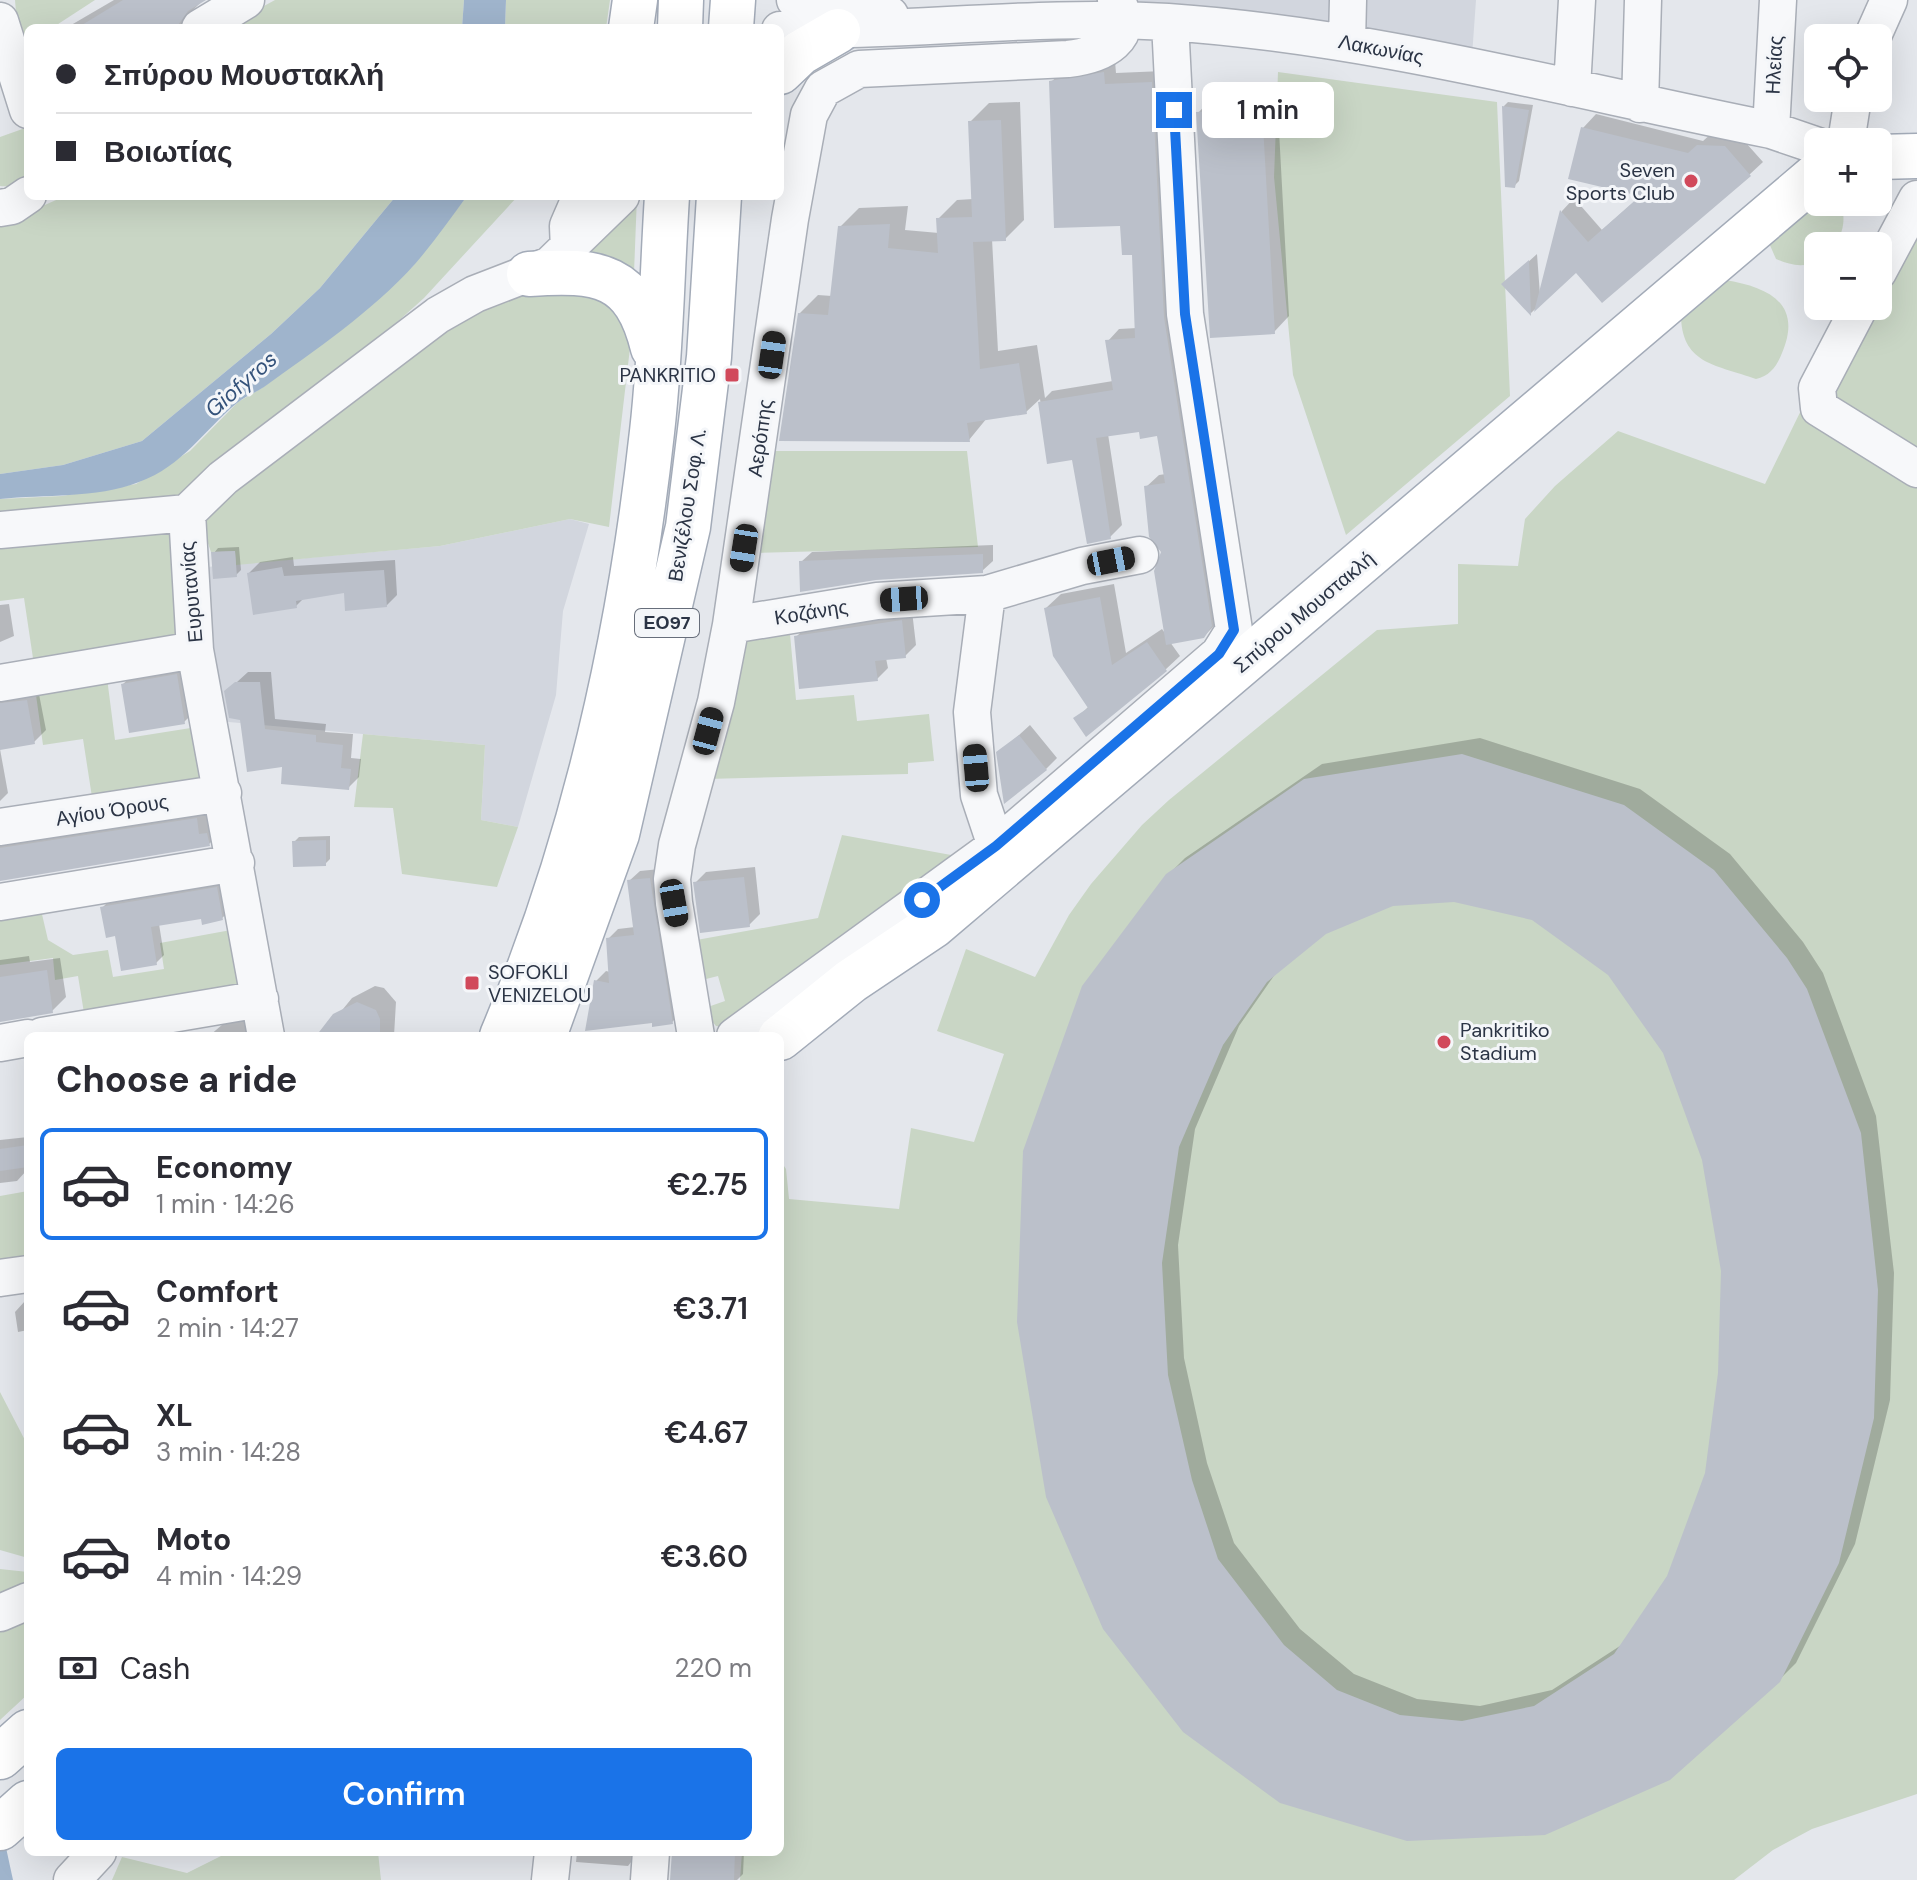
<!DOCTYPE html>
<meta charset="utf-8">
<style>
body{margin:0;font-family:"DM Sans",sans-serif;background:#f2f2f3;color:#2b2b33;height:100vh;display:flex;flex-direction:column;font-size:30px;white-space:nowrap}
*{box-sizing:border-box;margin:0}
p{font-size:26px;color:#7c7c81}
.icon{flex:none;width:44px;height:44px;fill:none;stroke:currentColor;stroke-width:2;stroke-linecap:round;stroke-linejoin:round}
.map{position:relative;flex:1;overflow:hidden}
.side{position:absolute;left:24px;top:1032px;width:760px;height:824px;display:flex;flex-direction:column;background:#fff;border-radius:12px;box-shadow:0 8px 32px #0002}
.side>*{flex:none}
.guide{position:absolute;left:24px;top:24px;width:760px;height:176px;border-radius:12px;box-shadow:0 8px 32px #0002;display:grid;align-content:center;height:176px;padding:0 32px;background:#fff}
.buttons{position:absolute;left:1804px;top:24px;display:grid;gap:16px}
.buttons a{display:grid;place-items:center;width:88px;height:88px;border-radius:12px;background:#fff;box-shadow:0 8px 32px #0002;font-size:40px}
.end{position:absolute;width:36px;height:36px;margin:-18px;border:10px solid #1a73e8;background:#fff;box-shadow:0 0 0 4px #fff}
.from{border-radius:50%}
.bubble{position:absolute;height:56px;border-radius:12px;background:#fff;box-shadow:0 8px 32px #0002;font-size:26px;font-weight:600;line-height:56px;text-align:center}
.car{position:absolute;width:24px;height:48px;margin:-24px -12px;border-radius:10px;box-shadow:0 0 6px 2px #0007;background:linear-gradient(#222 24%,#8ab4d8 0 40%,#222 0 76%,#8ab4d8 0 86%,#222 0)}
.guide b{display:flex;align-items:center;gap:28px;height:76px;font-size:30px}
.guide b+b{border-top:2px solid #e1e1e2}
.guide i{width:20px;height:20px;background:#2b2b33}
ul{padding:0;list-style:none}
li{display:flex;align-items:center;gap:24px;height:112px;margin:0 16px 12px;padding:0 16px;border:4px solid transparent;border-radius:12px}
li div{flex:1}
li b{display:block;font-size:30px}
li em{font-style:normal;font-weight:600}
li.on{border-color:#1a73e8}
li>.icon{width:72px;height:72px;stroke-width:1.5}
h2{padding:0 32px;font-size:36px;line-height:96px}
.pay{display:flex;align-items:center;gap:20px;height:88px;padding:0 32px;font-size:30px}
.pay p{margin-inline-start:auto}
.cta{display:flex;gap:16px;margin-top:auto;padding:16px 32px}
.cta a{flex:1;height:92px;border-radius:12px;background:#1a73e8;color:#fff;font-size:32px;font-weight:600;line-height:92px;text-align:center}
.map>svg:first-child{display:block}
.built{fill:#d2d6de}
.green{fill:#c9d6c5}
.water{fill:#9fb4cc}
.shadow{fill:#0003;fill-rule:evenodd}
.building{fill:#bbc0ca;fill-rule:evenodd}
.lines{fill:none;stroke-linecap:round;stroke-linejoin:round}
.minor-casing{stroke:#a9aeb7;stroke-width:39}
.major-casing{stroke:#a3abb8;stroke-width:47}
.minor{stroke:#f7f8fa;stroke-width:36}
.major{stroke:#fff;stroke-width:44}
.route{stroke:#1a73e8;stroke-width:10}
.poi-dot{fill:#d1495b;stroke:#f4f6f9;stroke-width:3}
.labels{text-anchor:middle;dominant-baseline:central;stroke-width:6;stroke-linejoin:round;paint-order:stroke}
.shield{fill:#f4f6f9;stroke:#676e7b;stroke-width:2}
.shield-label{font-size:18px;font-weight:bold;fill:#2b3445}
.street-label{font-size:20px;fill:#2b3445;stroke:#f4f6f9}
.poi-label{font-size:20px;fill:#2b3445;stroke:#f4f6f9;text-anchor:end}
.water-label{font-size:22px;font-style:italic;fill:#34527a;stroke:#f4f6f9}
</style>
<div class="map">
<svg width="1917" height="1880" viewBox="0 0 1917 1880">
<rect width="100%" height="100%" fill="#e4e7ec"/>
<!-- built -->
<path class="built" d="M 1133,0 L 1476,0 L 1472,56 L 1139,8 Z
M 570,519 L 589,524 L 563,611 L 556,695 L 518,827 L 481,820 L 485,745 L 218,721 L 207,567 L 440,546 Z"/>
<!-- green -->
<path class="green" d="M 15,0 L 95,0 L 52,28 L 28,28 L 28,44 L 19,49 Z
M 275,0 L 464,0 L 462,28 L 224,28 Z
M 506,0 L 610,0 L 606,28 L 505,28 Z
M 1278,72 L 1497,102 L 1510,396 L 1346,535 L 1293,375 L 1274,177 Z
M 28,127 C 28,151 35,190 0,186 L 0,137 Z
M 1917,184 L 1917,1794 L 1812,1829 L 1773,1850 L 1734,1880 L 740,1880 L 742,1852 L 780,1852 L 780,1321 L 784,1263 L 780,1262 L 780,1160 L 786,1169 L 789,1199 L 899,1209 L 911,1128 L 974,1142 L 1004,1054 L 937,1031 L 966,949 L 1035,977 L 1069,915 L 1091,884 L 1142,825 L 1169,800 L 1377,630 L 1458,624 L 1458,564 L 1518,566 L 1525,519 L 1555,486 L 1618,431 L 1765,484 L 1852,306 L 1878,306 L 1878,246 Z
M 65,196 L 396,196 L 320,288 L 271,334 L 142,441 L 63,465 L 0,474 L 0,225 Z
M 467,196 L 518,196 L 424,298 L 347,367 L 208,476 L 161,507 L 0,522 L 0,499 L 62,496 L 136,484 L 190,451 L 238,402 L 262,388 L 347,324 L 413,266 Z
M 637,196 L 634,273 L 611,257 L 583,252 Z
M 1818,202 L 1842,205 C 1845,221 1844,232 1834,246 L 1818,246 L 1818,260 C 1804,269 1790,265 1776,259 L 1769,243 Z
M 1725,280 C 1769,287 1803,304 1782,353 C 1777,366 1770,376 1756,379 C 1718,365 1683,365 1681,318 Z
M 531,284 L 611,301 L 628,327 L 630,348 L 609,527 L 570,519 L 440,546 L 236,565 L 235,551 L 211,552 L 201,523 L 211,506 L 436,324 Z
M 768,451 L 967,451 L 978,547 L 754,553 Z
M 173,525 L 185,643 L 34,665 L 24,598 L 0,601 L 0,538 Z
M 790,634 L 796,700 L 854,695 L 857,721 L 929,714 L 934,761 L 908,763 L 908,774 L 706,779 L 743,638 Z
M 107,678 L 115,740 L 197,727 L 208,780 L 92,797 L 83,739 L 43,745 L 35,688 Z
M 363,734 L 485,745 L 481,820 L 518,827 L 497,887 L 402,874 L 393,808 L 354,807 Z
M 842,835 L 962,857 L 721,1027 L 716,1026 L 702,1009 L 725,1001 L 718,976 L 698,981 L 691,941 L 818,918 Z
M 41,910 L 48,940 L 73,955 L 108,950 L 113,977 L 164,969 L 160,943 L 231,930 L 241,988 L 84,1013 L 78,976 L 55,980 L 53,958 L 0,965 L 0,918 Z
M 28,1191 L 28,1255 L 0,1259 L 0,1196 Z
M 0,1392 L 28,1446 L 28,1558 L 0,1550 Z
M 0,1569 L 28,1572 L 28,1588 L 0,1599 Z
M 28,1619 L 28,1694 L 0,1720 L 0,1625 Z
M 229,1852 L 378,1852 L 381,1880 L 112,1880 L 122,1857 L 187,1873 Z"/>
<!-- water -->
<path class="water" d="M 464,0 L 506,0 L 505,28 L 462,28 Z
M 396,196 L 467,196 C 450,219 434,242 415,264 C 373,311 314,351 264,387 C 255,393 245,396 237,403 C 203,431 183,466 139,482 C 95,499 45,494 0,499 L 0,474 L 63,465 L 142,441 L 271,334 L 320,288 Z
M 0,1820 L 13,1880 L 0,1880 Z"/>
<!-- shadow -->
<path class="shadow" d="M 114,0 L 203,0 L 190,13 L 195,28 L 66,28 Z
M 1115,61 L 1116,73 L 1163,71 L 1216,624 L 1203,637 L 1170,642 L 1180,656 L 1165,670 L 1076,719 L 1089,706 L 1046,608 L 1061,594 L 1114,584 L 1126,653 L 1162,629 L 1167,636 L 1163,552 L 1146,487 L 1159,475 L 1166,474 L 1159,434 L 1141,430 L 1108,434 L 1122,525 L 1110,537 L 1074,458 L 1049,462 L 1040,399 L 1026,412 L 987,418 L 969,440 L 799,314 L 818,295 L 832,296 L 840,227 L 859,208 L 908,206 L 905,230 L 939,233 L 938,219 L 957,200 L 973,199 L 970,122 L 989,103 L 1020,102 L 1024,220 L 1005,239 L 992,239 L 998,351 L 1037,345 L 1045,398 L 1052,391 L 1113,381 L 1108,341 L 1119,329 L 1137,328 L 1134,253 L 1051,82 L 1064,70 Z
M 1277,93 L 1289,316 L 1274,332 L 1198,113 L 1213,97 Z
M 1508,102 L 1533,105 L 1519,181 L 1514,186 L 1504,106 Z
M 1596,114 L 1703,141 L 1713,132 L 1738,134 L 1763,162 L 1749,175 L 1576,270 L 1531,313 L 1504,284 L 1537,254 L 1540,295 L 1562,211 L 1574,198 L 1602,230 L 1642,195 L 1583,128 Z
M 993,545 L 993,561 L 982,571 L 801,562 L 812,552 Z
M 239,547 L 241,570 L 236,575 L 214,553 L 218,548 Z
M 293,557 L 294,566 L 395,560 L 397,595 L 386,606 L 346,591 L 304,598 L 296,606 L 249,573 L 260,562 Z
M 9,604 L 14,636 L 0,642 L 0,605 Z
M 912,611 L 916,645 L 905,656 L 886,658 L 888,668 L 877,679 L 796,637 L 807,626 Z
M 187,665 L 195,711 L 184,722 L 123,684 L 134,674 Z
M 248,672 L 271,672 L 275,719 L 326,724 L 325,732 L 353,734 L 351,758 L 361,759 L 359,777 L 348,788 L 285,764 L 242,718 L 226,692 Z
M 38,689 L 46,730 L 34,742 L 0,748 L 0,695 Z
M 1030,725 L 1057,758 L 1046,769 L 999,753 Z
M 1480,738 L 1640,789 L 1730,854 L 1803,942 L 1823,973 L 1876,1116 L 1894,1273 L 1890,1400 L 1855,1544 L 1796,1663 L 1779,1680 L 1544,1833 L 1105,1628 L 1168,875 L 1185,858 L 1322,764 ZM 1454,900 L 1532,918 L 1610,973 L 1664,1052 L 1704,1159 L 1723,1271 L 1720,1373 L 1707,1474 L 1669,1577 L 1623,1644 L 1552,1690 L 1480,1706 L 1417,1699 L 1354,1674 L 1300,1629 L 1234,1543 L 1207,1463 L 1184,1358 L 1178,1245 L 1195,1129 L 1239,1026 L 1278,970 L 1325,933 L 1393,904 Z
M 0,749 L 8,793 L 0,801 Z
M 208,808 L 220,833 L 209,844 L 0,879 L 0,833 Z
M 330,836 L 330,859 L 325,864 L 294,842 L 299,837 Z
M 755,867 L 760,914 L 749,925 L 695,883 L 706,872 Z
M 660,869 L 682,1012 L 672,1022 L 653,1021 L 596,981 L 606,971 L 610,972 L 608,939 L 618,929 L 635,927 L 629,881 L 640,871 Z
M 225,880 L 231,910 L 222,918 L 202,917 L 159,924 L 164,955 L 156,963 L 116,934 L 103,907 L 111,899 Z
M 29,956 L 30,962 L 60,958 L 66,997 L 52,1011 L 0,1020 L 0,960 Z
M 375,986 L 384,988 L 396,1002 L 394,1036 L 321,1036 L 352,998 Z
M 253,1015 L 261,1036 L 209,1036 L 230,1018 Z
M 28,1137 L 27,1170 L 17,1181 L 0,1183 L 0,1140 Z
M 25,1301 L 28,1301 L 28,1330 L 18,1332 L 15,1312 Z
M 577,1852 L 639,1852 L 628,1866 L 576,1862 Z
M 672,1852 L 744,1852 L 743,1874 L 737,1880 L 672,1880 Z"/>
<!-- building -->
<path class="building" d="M 123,0 L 206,0 L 188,11 L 176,28 L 77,28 Z
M 1104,72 L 1105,84 L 1152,82 L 1164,317 L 1212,626 L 1204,638 L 1166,645 L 1154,571 L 1161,552 L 1149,537 L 1144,486 L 1165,483 L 1157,436 L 1140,439 L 1139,432 L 1096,438 L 1111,539 L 1087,544 L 1072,460 L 1047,464 L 1038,402 L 1113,390 L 1105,340 L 1135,338 L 1132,255 L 1122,255 L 1120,226 L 1054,228 L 1049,81 Z
M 1502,106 L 1529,110 L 1515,188 L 1505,187 Z
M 1262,108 L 1275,334 L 1210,338 L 1196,112 Z
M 1001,120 L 1006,241 L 973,242 L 980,369 L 1019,363 L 1027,414 L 967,423 L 970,442 L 779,441 L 798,313 L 828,315 L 838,226 L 890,224 L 888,248 L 938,253 L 936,218 L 972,217 L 968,121 Z
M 1581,127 L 1688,153 L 1697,145 L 1725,146 L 1751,176 L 1602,303 L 1576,273 L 1534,312 L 1560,210 L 1588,242 L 1640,196 L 1568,179 Z
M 1529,260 L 1531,316 L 1501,284 Z
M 235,551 L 237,577 L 213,579 L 211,552 Z
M 983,554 L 983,573 L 876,580 L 800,592 L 799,561 Z
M 282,567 L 284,576 L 384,570 L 387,607 L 345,611 L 344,593 L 296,601 L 297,608 L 253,615 L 247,573 Z
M 1100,597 L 1112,665 L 1147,642 L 1167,671 L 1086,737 L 1073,718 L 1088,708 L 1053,656 L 1044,608 Z
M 902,620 L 906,658 L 875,661 L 878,681 L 799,689 L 794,636 Z
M 177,674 L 185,724 L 129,733 L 121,684 Z
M 235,682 L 260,682 L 265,729 L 316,735 L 316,742 L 343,745 L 341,768 L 351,769 L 349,790 L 281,784 L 282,767 L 247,772 L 240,720 L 229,718 L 224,691 Z
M 27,700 L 35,744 L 0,750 L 0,703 Z
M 1019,735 L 1047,770 L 1004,804 L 996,752 Z
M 1462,754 L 1624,805 L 1714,870 L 1787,958 L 1807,989 L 1861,1133 L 1878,1290 L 1874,1418 L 1839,1563 L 1780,1682 L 1670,1780 L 1545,1835 L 1407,1841 L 1280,1803 L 1183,1732 L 1103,1629 L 1046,1497 L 1017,1322 L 1023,1151 L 1082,986 L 1166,874 L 1304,779 ZM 1454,902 L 1532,920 L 1608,975 L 1663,1053 L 1702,1160 L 1721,1271 L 1718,1373 L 1705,1473 L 1667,1576 L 1614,1654 L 1534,1706 L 1462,1721 L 1400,1715 L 1337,1690 L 1284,1645 L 1218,1559 L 1192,1480 L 1168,1375 L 1162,1263 L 1179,1147 L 1223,1045 L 1267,982 L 1326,934 L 1393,906 Z
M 197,818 L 199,834 L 207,833 L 210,846 L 0,881 L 0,848 Z
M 326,840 L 326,866 L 293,867 L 292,841 Z
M 744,877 L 750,927 L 700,933 L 693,882 Z
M 650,878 L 673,1024 L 652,1027 L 652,1023 L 585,1031 L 594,980 L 609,983 L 606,938 L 634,935 L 627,880 Z
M 217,887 L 223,920 L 202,925 L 201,919 L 151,927 L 157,965 L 121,971 L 115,936 L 106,938 L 100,907 Z
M 47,970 L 53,1013 L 0,1022 L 0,977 Z
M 357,1002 L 376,1010 L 380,1019 L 380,1036 L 316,1036 L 333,1014 Z
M 28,1145 L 28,1167 L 0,1171 L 0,1149 Z
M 672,1852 L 735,1852 L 734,1880 L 670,1880 Z"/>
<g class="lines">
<!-- minor casing -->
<g class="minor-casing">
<path id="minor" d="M 795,0 L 890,15
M 0,21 L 28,110
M 200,28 L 246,0
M 780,30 C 909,32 1038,14 1168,22 C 1372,36 1570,90 1771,130 L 1818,146
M 1872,38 L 1889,0
M 1347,42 L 1348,0
M 1572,88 L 1577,0
M 1640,104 L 1643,0
M 1771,130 L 1778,0
M 1846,142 L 1853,98
M 0,208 L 12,206 L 28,195
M 569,250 L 568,226 L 581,196
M 1878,272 L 1917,199
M 1860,306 L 1817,388 L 1819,408 L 1917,469
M 0,530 L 187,513
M 987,594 L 972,712 L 979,795 L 996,846
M 731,625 L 877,601 L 987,594 L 1082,566 L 1140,555
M 0,683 L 195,650
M 0,827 L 223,793
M 0,902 L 236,863
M 42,1036 L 260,999
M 266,1036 L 195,650 L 187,513 L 223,478 L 438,315 L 475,294 L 550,265 L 621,196
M 696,1036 L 674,903 L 672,879 L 677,845 L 716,702 L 731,625 L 790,219 L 809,115 L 823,89 L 859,69 L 1068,59 C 1102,55 1139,38 1116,0
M 735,1036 L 996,846 L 1219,654 L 1234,630 L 1185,314 L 1170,23
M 0,1043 L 28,1038
M 0,1278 L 28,1274
M 0,1613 L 28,1601
M 72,1880 L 98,1852
M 550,1880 L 553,1852
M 649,1880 L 651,1852"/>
</g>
<!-- major casing -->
<g class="major-casing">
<path id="major" d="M 631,28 L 635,0
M 680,28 L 681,0
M 731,28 L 733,0
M 780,72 L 800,53 L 838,31
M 1878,157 L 1917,156
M 529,274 C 599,269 635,274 653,348
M 502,1036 C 584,843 629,641 652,432 C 661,354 662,274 667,196
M 544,1036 L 617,834 L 688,527 L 709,357 L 719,196
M 780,1038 L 851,981 L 933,926 L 1818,174
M 0,1757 L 28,1732
M 0,1828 L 28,1803"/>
</g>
<!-- minor -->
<use href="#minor" class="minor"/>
<!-- major -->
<use href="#major" class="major"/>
</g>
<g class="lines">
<!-- route -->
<path class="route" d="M 922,900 L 996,846 L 1219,654 L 1234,630 L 1185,314 L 1174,110"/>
</g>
<!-- markers -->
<g class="poi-dot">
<circle cx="1691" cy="181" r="8"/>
<rect x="724" y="367" width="16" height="16" rx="4"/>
<rect x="464" y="975" width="16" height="16" rx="4"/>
<circle cx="1444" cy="1042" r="8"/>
</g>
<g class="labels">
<!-- shield labels -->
<rect class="shield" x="635" y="609" width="64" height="28" rx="6"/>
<g class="shield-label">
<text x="667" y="623">ΕΟ97</text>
</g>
<!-- street labels -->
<g class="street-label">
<text transform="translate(1381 49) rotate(11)">Λακωνίας</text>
<text transform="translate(1774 65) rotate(-87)">Ηλείας</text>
<text transform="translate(760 438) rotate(-82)">Αερόπης</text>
<text transform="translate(687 505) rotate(-81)">Βενιζέλου Σοφ. Λ.</text>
<text transform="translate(191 592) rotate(-95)">Ευρυτανίας</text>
<text transform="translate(811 612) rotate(-9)">Κοζάνης</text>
<text transform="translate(1304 612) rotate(-40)">Σπύρου Μουστακλή</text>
<text transform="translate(112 810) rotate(-9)">Αγίου Όρους</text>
</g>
<!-- poi labels -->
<g class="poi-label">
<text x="1675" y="170">Seven<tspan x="1675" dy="23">Sports Club</tspan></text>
<text x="716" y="375">PANKRITIO</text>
<text x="488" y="972" text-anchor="start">SOFOKLI<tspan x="488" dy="23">VENIZELOU</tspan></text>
<text x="1460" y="1030" text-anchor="start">Pankritiko<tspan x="1460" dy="23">Stadium</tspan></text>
</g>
<!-- water labels -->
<g class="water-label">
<text transform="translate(241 384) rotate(-41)">Giofyros</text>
</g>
</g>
</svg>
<div class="buttons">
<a><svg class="icon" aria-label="locate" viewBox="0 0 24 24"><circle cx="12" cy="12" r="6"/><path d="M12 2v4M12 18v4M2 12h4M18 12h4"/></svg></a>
<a>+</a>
<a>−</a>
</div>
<i class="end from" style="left:922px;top:900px"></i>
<i class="end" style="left:1174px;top:110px"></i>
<div class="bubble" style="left:1202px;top:82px;width:132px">1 min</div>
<i class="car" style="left:772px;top:355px;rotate:8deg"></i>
<i class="car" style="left:744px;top:548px;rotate:189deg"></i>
<i class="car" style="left:1111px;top:561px;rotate:79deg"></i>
<i class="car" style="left:904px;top:599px;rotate:266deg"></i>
<i class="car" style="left:708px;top:731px;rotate:15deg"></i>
<i class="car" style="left:976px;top:768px;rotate:355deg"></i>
<i class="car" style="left:674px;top:903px;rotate:170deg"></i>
<div class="guide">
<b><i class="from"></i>Σπύρου Μουστακλή</b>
<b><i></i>Βοιωτίας</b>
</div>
<section class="side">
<h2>Choose a ride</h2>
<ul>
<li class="on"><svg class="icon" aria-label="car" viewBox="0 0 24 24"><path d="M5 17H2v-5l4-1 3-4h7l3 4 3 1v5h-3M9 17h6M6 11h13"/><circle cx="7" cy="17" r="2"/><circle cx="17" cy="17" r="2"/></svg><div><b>Economy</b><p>1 min · 14:26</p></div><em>€2.75</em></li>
<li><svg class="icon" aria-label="car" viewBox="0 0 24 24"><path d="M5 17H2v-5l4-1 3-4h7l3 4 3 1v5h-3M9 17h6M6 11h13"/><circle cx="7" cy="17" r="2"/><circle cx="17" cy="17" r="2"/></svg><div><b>Comfort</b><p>2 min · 14:27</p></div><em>€3.71</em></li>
<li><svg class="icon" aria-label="car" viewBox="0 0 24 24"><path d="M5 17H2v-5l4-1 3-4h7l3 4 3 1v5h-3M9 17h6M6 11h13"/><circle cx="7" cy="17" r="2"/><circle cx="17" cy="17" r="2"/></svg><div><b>XL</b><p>3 min · 14:28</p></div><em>€4.67</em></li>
<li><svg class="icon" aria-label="car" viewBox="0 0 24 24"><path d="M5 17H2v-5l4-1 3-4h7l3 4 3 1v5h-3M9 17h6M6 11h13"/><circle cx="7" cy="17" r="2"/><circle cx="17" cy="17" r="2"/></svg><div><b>Moto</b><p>4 min · 14:29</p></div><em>€3.60</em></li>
</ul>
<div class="pay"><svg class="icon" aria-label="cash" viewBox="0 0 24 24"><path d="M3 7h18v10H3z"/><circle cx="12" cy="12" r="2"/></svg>Cash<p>220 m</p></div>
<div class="cta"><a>Confirm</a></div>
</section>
</div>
